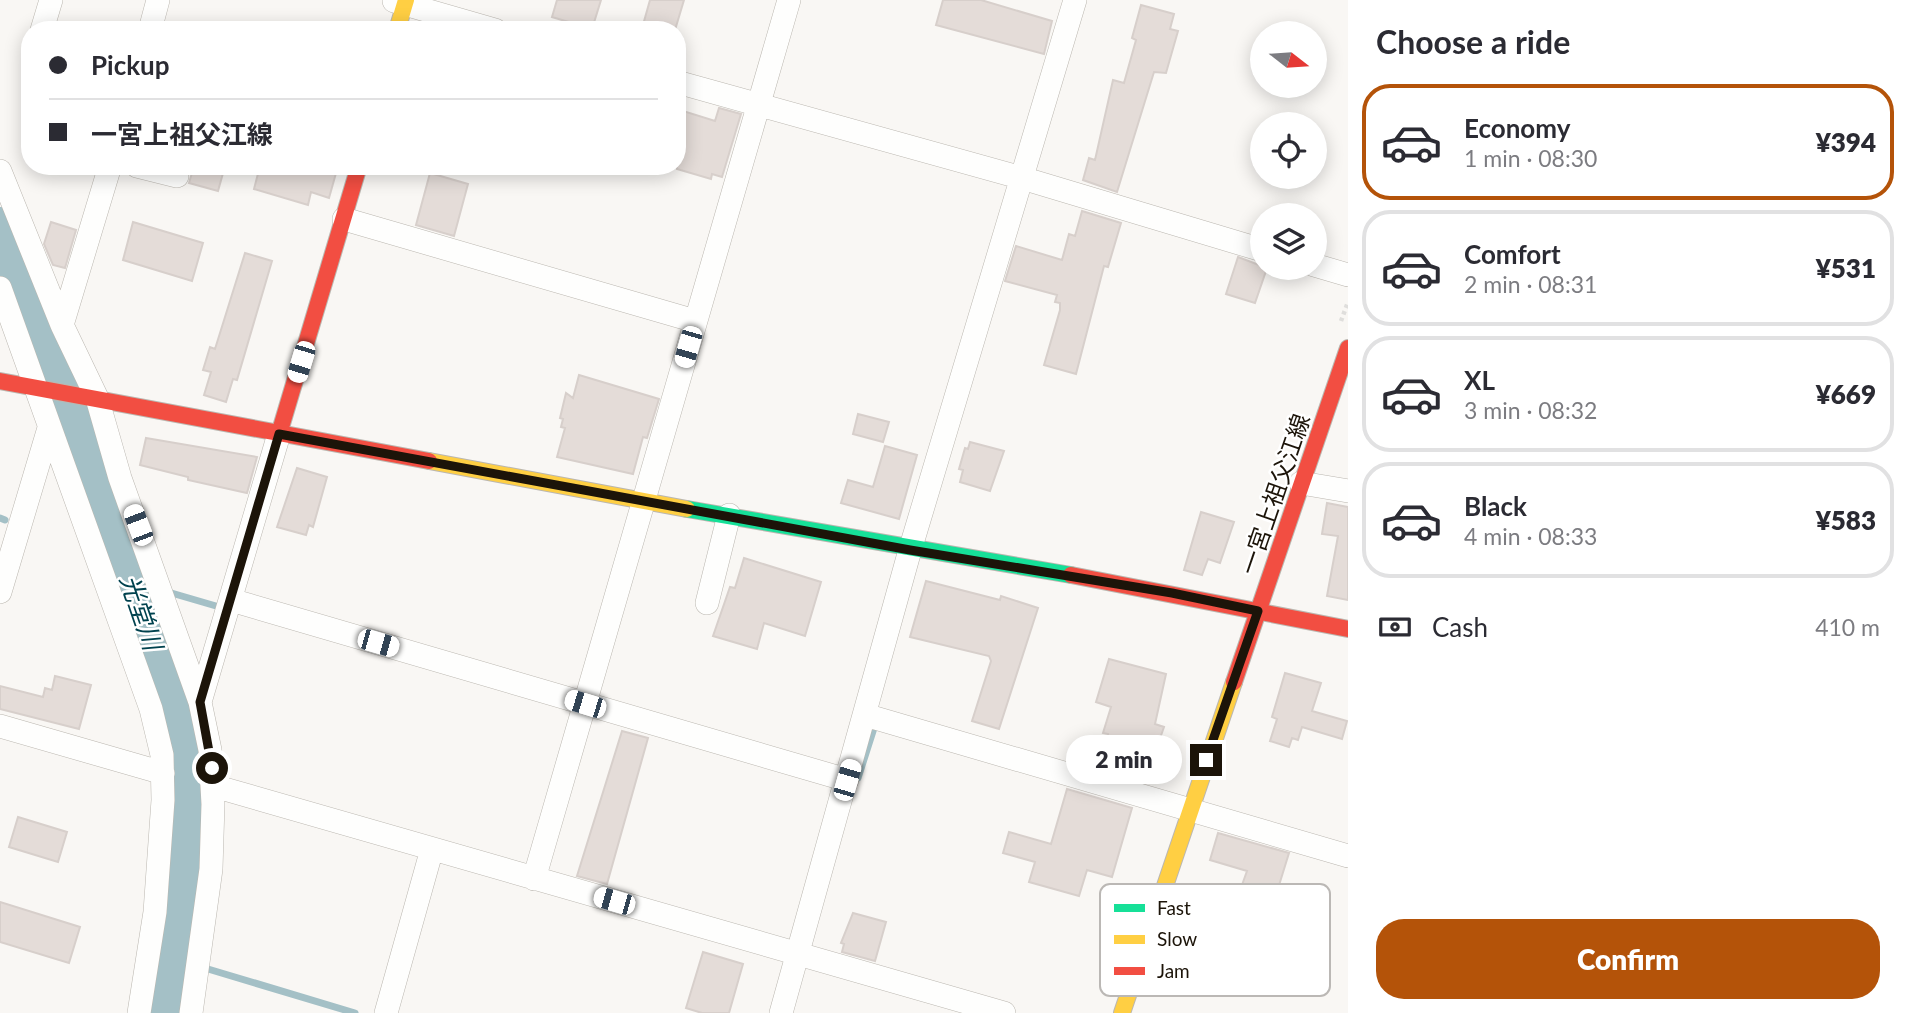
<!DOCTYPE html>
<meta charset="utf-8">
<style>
body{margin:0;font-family:Lato,"Noto Sans JP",sans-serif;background:#f7f7f7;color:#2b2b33;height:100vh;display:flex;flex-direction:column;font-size:26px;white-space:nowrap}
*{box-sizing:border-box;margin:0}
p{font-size:23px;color:#7c7c81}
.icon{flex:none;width:38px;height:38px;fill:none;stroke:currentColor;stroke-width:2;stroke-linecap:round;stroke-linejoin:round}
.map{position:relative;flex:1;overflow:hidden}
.drawer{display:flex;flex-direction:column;background:#fff;width:560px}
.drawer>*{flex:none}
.top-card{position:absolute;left:21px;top:21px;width:665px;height:154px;border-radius:28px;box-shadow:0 4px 18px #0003;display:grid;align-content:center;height:154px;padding:0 28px;background:#fff}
.needle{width:46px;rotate:107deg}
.fabs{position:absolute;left:1250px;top:21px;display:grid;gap:14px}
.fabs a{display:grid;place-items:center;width:77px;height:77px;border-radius:50%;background:#fff;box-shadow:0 4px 18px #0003;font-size:35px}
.end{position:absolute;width:32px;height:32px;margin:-16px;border:9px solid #1c1409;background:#fff;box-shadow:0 0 0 4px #fff}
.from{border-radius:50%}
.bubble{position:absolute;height:49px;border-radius:24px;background:#fff;box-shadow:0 4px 18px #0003;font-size:23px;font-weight:800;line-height:49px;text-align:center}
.car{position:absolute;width:21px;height:42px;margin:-21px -10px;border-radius:9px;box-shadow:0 0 5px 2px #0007;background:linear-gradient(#fff 24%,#345 0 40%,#fff 0 76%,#345 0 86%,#fff 0)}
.top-card b{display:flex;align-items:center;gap:24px;height:66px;font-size:26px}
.top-card b+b{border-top:2px solid #e1e1e2}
.top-card i{width:18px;height:18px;background:#2b2b33}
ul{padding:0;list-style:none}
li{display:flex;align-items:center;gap:21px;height:116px;margin:0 14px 10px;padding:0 14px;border:4px solid #e1e1e2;border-radius:28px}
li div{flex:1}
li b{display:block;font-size:26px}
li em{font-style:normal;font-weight:800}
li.on{border-color:#b45309}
li>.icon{width:63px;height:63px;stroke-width:1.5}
h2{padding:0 28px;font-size:32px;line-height:84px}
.pay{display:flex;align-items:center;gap:18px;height:77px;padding:0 28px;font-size:26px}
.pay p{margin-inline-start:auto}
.button{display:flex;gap:14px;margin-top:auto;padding:14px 28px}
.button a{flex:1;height:80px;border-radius:28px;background:#b45309;color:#fff;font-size:28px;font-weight:800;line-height:80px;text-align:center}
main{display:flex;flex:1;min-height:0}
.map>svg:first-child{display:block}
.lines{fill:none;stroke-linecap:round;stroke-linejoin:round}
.stream{stroke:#a4c0c6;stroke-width:7}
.river{stroke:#a4c0c6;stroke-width:44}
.building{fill:#e4dcd8;stroke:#d7cfcb;stroke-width:2}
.street-casing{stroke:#bbb7b0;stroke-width:24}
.fast-casing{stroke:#bbb7b0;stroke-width:18}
.slow-casing{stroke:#bbb7b0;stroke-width:18}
.jam-casing{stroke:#bbb7b0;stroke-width:18}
.path{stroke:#dfdedc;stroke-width:4.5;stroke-dasharray:3.5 3.5;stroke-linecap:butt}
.street{stroke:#fefefd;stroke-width:23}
.fast{stroke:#16e098;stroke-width:16}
.slow{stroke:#ffcf43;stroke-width:16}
.jam{stroke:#f24e42;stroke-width:16}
.route{stroke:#1c1409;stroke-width:9}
.labels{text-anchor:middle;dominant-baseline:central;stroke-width:5;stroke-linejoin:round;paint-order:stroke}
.street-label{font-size:24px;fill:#1c1409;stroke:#fff}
.water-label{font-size:26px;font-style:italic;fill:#00424e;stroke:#fff}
.key{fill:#fff;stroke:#bbb8b5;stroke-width:2}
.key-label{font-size:19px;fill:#1c1409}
</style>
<main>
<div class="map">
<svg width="1348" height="1013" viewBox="0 0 1348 1013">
<rect width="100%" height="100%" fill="#f9f7f4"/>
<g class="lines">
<!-- stream -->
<path class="stream" d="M 0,518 L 5,520
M 133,582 L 153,588
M 168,592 L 216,606
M 858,778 L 875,725
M 208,969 L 355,1013"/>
<!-- river -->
<path class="river" d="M 0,229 L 42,322 L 153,644 L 185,752 L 188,803 L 183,880 L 166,1013"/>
</g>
<!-- building -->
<path class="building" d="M 557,0 L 601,0 L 592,29 L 552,17 Z
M 650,0 L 684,0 L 675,30 L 647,30 L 648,27 L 643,25 Z
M 943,0 L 981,0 L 1052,21 L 1044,54 L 936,25 Z
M 1141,5 L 1174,14 L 1170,29 L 1178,31 L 1166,73 L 1154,72 L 1117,192 L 1083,180 L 1089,158 L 1095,160 L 1113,80 L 1124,83 L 1136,40 L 1132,38 Z
M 719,108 L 741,114 L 722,177 L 712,174 L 711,179 L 677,169 L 677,109 L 715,121 Z
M 194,166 L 225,166 L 218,191 L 189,183 Z
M 260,166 L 338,166 L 329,198 L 311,192 L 308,205 L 254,189 Z
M 430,173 L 468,184 L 454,236 L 416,225 Z
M 1082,211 L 1121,223 L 1108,267 L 1104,266 L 1076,374 L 1044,365 L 1060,310 L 1060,303 L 1055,302 L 1057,295 L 1005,281 L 1016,246 L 1062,260 L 1069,234 L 1075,236 Z
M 51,222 L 76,230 L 65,268 L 53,265 L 44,244 Z
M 133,222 L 203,243 L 192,281 L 123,260 Z
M 245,253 L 272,261 L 237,380 L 233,379 L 226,402 L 204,395 L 211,372 L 203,370 L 210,347 L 215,349 Z
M 1238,257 L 1267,268 L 1255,303 L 1226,294 Z
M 579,375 L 659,399 L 647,438 L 643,437 L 633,474 L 557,457 L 565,428 L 561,427 L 563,419 L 560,418 L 566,393 L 573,398 Z
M 858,414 L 889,422 L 883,442 L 853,434 Z
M 146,438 L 257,457 L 247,493 L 188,480 L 188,477 L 140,465 Z
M 970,442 L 1004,451 L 990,491 L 960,482 L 963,470 L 959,469 L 965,448 L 968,449 Z
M 885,446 L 917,455 L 899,519 L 841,503 L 848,480 L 873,487 Z
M 297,468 L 327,477 L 313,527 L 309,525 L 306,535 L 277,527 Z
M 1327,503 L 1348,507 L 1348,600 L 1327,596 L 1338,536 L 1322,534 Z
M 1201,512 L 1234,522 L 1220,563 L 1208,559 L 1202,575 L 1184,570 Z
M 744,558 L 821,582 L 805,636 L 764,623 L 757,649 L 713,636 L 730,587 L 735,588 Z
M 926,581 L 1000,600 L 1001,596 L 1038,608 L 999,729 L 972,721 L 991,661 L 989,656 L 910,637 Z
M 1109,659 L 1166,674 L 1155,724 L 1164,727 L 1157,747 L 1133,740 L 1132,745 L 1107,738 L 1108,734 L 1103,733 L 1111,707 L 1096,702 Z
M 1285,673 L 1321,683 L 1312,711 L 1347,721 L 1342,739 L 1302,727 L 1298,740 L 1292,738 L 1289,747 L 1270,741 L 1277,719 L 1272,717 Z
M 55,676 L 91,685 L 79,729 L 0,709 L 0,686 L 43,697 L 45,688 L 52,690 Z
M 622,731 L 648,738 L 607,884 L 577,876 Z
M 1067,789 L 1132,808 L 1112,877 L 1087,870 L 1079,896 L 1029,882 L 1035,862 L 1003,853 L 1009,832 L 1051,844 Z
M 18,817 L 67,832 L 58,862 L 9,847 Z
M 1218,833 L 1289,853 L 1276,895 L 1242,885 L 1247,871 L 1210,860 Z
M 0,902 L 80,927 L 69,963 L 0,942 Z
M 853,913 L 886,922 L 875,961 L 842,952 L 844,944 L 841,943 Z
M 703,952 L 743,964 L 729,1013 L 702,1013 L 686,1008 Z"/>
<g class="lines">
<!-- street casing -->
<g class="street-casing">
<path id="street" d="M 394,1 L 495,30
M 42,30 L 51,0
M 150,30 L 158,0
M 677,82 L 1022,178 L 1262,250
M 110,166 L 62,325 L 97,398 L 120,478 L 200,702
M 137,166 L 177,176
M 0,171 L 62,325
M 344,219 L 695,321
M 1314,265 L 1348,275
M 0,288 L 151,709 L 162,755 L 163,800 L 155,912 L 139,1013
M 1301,483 L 1348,491
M 0,592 L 49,428
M 231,600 L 847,780
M 707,603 L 729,515
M 865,715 L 1348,856
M 0,726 L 163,773
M 214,786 L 1004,1013
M 534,879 L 789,0
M 191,1013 L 211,869 L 213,804 L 210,750 L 200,702 L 279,434
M 386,1013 L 432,849
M 781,1013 L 910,550 L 1075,0"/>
</g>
<!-- fast casing -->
<g class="fast-casing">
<path id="fast" d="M 687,509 L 1071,575"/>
</g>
<!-- slow casing -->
<g class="slow-casing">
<path id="slow" d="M 397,30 L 406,0
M 429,461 L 687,509
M 1122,1013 L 1234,682"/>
</g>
<!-- jam casing -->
<g class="jam-casing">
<path id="jam" d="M 0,381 L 429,461
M 279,434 L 359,166
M 1071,575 L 1348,629
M 1234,682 L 1348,348"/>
</g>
<!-- path -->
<path class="path" d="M 1341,321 L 1348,302"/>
<!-- street -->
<use href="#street" class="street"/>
<!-- fast -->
<use href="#fast" class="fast"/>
<!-- slow -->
<use href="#slow" class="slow"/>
<!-- jam -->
<use href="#jam" class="jam"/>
</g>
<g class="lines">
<!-- route -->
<path class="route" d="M 212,768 L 200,702 L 279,434 L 910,550 L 1172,593 L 1258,611 L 1206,760"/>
</g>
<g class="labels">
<!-- street labels -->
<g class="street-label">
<text transform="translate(1274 494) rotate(-71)">一宮上祖父江線</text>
</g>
<!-- water labels -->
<g class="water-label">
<text transform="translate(142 612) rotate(71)">光堂川</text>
</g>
</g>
<!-- legend -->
<rect x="1100" y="884" width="230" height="112" rx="10" class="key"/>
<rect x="1114" y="904" width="31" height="8" fill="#16e098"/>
<rect x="1114" y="935" width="31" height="9" fill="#ffcf43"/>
<rect x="1114" y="967" width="31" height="8" fill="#f24e42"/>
<g class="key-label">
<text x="1157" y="915">Fast</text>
<text x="1157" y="946">Slow</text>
<text x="1157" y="978">Jam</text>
</g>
</svg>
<div class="fabs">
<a><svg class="needle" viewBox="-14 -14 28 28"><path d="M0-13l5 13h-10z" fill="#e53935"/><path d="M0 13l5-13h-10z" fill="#7c7c81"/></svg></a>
<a><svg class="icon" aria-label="locate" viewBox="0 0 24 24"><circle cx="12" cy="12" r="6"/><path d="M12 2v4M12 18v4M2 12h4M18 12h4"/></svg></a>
<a><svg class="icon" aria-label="layers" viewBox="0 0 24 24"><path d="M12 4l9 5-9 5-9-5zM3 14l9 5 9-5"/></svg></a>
</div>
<i class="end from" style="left:212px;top:768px"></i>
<i class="end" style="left:1206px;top:760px"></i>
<div class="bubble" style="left:1066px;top:735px;width:116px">2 min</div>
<i class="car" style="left:688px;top:347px;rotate:196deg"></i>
<i class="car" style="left:301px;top:362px;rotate:197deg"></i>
<i class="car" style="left:138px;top:525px;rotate:339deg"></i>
<i class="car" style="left:378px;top:643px;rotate:106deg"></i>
<i class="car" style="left:585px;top:704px;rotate:287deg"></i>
<i class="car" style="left:847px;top:780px;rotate:16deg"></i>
<i class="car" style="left:614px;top:901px;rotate:286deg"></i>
<div class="top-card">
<b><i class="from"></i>Pickup</b>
<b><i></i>一宮上祖父江線</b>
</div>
</div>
<section class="drawer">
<h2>Choose a ride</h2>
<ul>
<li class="on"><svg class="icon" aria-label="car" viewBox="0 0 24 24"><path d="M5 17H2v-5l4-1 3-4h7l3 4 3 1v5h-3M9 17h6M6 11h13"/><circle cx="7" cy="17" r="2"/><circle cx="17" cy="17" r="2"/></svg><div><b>Economy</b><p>1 min · 08:30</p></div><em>¥394</em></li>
<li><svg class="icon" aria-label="car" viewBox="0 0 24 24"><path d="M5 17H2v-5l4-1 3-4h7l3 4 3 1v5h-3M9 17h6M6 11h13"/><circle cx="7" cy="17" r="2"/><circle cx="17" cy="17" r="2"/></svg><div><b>Comfort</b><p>2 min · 08:31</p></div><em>¥531</em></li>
<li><svg class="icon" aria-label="car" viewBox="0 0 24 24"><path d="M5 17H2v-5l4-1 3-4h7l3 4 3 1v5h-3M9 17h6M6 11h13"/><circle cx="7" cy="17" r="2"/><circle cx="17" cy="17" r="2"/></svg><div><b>XL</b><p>3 min · 08:32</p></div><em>¥669</em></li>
<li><svg class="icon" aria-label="car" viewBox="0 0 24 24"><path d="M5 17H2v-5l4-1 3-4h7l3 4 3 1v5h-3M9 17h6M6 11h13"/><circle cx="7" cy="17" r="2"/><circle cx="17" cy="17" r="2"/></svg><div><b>Black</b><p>4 min · 08:33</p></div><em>¥583</em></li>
</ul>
<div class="pay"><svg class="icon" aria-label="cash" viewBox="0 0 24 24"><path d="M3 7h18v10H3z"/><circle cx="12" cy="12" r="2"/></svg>Cash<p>410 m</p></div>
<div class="button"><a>Confirm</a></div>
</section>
</main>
